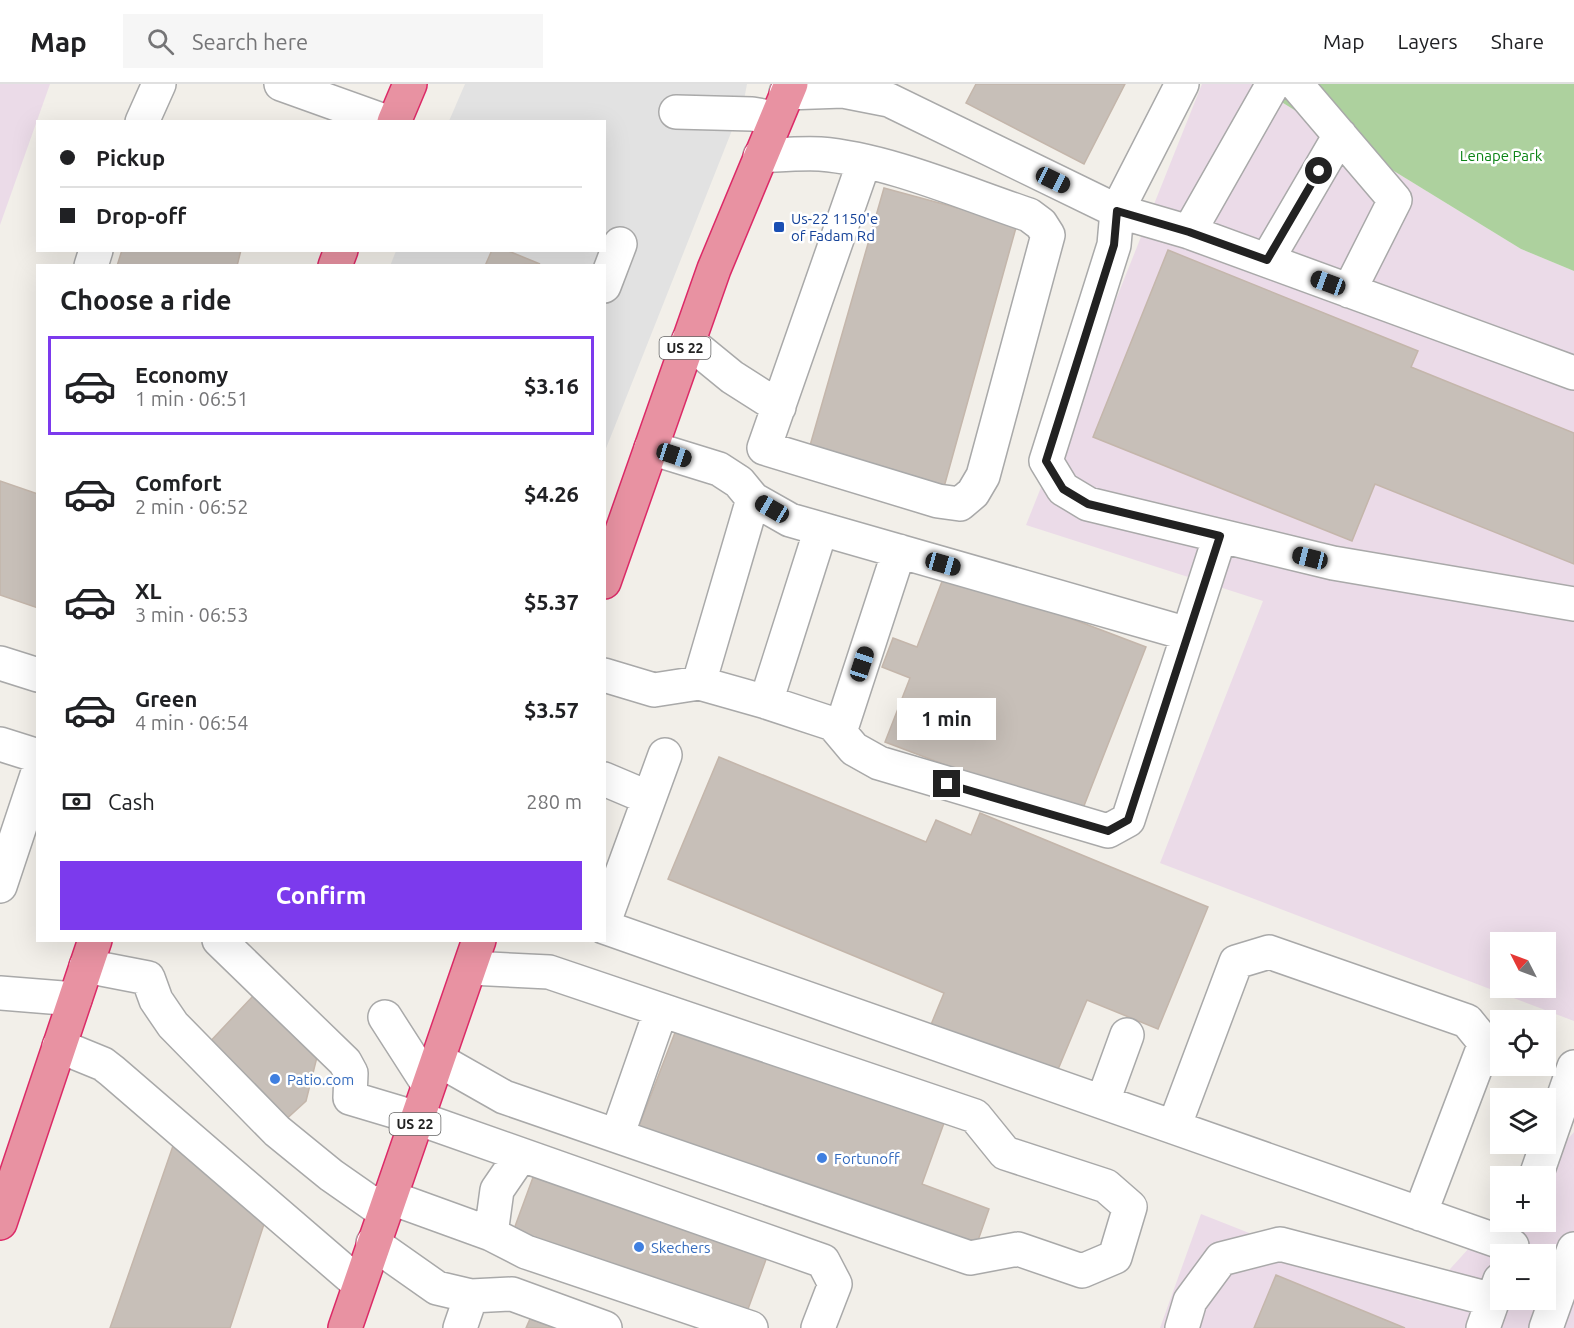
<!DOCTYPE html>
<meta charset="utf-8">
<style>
body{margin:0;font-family:Ubuntu,sans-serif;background:#f6f6f6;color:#202124;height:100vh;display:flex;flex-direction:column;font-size:22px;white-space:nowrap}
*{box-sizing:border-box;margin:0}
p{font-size:20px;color:#757577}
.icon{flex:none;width:33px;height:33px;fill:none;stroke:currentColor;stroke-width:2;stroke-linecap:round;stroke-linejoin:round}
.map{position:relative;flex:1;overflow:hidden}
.drawer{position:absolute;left:36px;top:180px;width:570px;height:678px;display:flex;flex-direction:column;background:#fff;border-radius:0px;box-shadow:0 6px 24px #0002}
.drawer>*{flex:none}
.guide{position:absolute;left:36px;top:36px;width:570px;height:132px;border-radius:0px;box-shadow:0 6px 24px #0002;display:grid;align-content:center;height:132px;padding:0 24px;background:#fff}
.needle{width:39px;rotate:312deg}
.buttons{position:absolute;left:1490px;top:848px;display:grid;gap:12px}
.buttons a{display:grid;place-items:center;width:66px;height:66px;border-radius:0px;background:#fff;box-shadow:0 6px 24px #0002;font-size:30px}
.end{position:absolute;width:27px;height:27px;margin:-14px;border:8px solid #222;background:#fff;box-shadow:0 0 0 3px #fff}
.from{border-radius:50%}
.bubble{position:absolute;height:42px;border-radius:0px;background:#fff;box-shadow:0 6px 24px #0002;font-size:20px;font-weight:600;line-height:42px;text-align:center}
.car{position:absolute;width:18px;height:36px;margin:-18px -9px;border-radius:8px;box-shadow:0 0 4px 2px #0007;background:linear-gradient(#222 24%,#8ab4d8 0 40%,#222 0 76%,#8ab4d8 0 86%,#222 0)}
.guide b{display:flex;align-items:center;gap:21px;height:57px;font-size:22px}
.guide b+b{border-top:2px solid #e0e0e0}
.guide i{width:15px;height:15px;background:#202124}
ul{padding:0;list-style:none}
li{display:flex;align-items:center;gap:18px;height:99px;margin:0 12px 9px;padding:0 12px;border:3px solid transparent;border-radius:0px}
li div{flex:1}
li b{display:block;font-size:22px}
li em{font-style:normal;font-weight:600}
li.current{border-color:#7c3aed}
li>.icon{width:54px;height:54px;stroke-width:1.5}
h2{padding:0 24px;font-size:27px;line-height:72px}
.pay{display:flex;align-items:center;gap:15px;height:66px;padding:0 24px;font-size:22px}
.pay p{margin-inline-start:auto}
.cta{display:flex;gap:12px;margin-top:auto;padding:12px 24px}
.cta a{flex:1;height:69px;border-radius:0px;background:#7c3aed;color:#fff;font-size:24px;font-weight:600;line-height:69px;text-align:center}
header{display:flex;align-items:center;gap:36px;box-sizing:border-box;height:84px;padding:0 30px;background:#fff;border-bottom:2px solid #e0e0e0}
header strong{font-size:28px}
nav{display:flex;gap:33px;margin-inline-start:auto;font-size:21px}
.search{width:420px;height:54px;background:#f6f6f6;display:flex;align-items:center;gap:15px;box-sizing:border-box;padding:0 21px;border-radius:0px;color:#757577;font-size:22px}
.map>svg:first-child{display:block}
.industrial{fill:#ebdbe8;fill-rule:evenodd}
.forest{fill:#add19e}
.parking{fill:#e2e2e2}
.building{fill:#c7bfb8;stroke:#c4b6ab;stroke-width:1.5}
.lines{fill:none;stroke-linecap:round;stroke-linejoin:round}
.minor-casing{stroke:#a9a9a9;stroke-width:36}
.highway-casing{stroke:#dc2a67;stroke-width:36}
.minor{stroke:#fff;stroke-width:33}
.highway{stroke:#e892a2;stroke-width:33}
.route{stroke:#222;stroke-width:8}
.transit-dot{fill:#1a4fb4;stroke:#fff;stroke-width:2}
.shop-dot{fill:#3f7fe0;stroke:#fff;stroke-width:2}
.labels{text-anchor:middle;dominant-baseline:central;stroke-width:5;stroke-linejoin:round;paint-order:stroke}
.shield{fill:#fff;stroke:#646464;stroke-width:1.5}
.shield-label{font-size:14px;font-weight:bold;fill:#222}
.park-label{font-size:15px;fill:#0c8416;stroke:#fff}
.transit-label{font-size:15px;fill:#164399;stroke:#fff;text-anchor:start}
.shop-label{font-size:15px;fill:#366cbe;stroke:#fff;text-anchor:start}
</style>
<header>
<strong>Map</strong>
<div class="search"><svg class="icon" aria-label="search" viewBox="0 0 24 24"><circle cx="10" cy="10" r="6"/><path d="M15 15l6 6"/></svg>Search here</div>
<nav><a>Map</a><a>Layers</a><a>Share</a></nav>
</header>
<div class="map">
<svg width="1574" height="1244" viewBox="0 0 1574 1244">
<rect width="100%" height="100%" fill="#f2efe9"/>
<!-- industrial -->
<path class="industrial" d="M 0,0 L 50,0 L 0,141 Z
M 1202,0 L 1252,0 L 1521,165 L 1574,187 L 1574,937 L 1160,779 L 1263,517 L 1026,441 ZM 1500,858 L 1545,858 L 1545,903 L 1500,903 Z
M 1574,1048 L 1574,1244 L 1160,1244 L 1201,1130 L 1421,1217 L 1500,1130 L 1500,1137 L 1545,1137 L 1545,1092 L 1534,1092 ZM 1500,1170 L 1545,1170 L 1545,1215 L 1500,1215 Z"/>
<!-- forest -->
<path class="forest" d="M 1252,0 L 1574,0 L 1574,187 L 1521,165 Z"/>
<!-- parking -->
<path class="parking" d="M 465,0 L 747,0 L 744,16 L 605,367 L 604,182 L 390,182 L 396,167 L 604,166 L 604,38 L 449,37 Z"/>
<!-- building -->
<path class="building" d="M 976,0 L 1125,0 L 1084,80 L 966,19 Z
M 884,104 L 1017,140 L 944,403 L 809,365 Z
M 122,166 L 241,166 L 237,182 L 117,182 Z
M 492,166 L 506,166 L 540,180 L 485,182 Z
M 1168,166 L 1418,267 L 1411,283 L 1574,349 L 1574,480 L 1375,400 L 1352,457 L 1093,353 Z
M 0,397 L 38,410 L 38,524 L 0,511 Z
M 946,487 L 1146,563 L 1080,732 L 885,658 L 910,594 L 882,583 L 893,554 L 917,563 Z
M 719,673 L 926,758 L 936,736 L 971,751 L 980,729 L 1208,823 L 1158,945 L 1087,916 L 1054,995 L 930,943 L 944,909 L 668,795 Z
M 253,912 L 317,973 L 306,1017 L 282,1039 L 205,963 Z
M 676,946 L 944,1039 L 922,1100 L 989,1125 L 975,1165 L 637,1047 Z
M 174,1059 L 265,1137 L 230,1244 L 110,1244 Z
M 535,1088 L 768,1170 L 744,1236 L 510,1156 Z
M 1276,1191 L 1405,1244 L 1254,1244 Z
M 530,1235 L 555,1244 L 526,1244 Z"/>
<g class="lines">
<!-- minor casing -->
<g class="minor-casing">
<path id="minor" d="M 281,0 L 387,38
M 1296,0 L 1395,116 L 1349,207
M 786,9 L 843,7 L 889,16 L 1117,127 L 1182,0
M 676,28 L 752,30 L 775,34
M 142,38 L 159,0
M 760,72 C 780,71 800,69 820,70 C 886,75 966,110 1029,131 L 1041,140 L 1048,151 L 983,392 L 973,409 L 960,420 L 938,417 L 764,364 L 864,78
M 1189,148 L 1273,0
M 1267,176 L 1340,51
M 91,182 L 96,166
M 604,202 L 620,160
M 688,257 L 732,293 L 779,323
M 1574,289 L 1189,148 L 1117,127 L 1114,161 L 1046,377 L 1063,405 L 1088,420 L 1333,479 L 1574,520
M 651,364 L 719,385 L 739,398 L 753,415 L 790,436 L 1188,550
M 0,579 L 38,591
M 604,591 L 654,606 L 699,599 L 766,618 L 833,640 L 854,665 L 879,679 L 1108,747 L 1128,736 L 1220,452
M 699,599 L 753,415
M 766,618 L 821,445
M 840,648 L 899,467
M 0,660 L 38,672
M 604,695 L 649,714
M 0,802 L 38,688
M 604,838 L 665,671
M 604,843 L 1512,1162
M 219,856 L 345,978 L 351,989 L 350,1014 L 417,1034 L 823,1177 L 835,1200 L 818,1244
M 86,882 L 148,894 L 156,916 L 173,941 L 277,1047 L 331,1091 L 384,1128
M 0,909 L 75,915
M 385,933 L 428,1000
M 59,962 L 103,980 L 112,987 L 359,1200
M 437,975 L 504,1013 L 970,1174 L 1018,1165 L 1082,1187 L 1115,1173 L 1130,1123 L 1106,1102 L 1005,1069 L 975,1032 L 549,888 L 470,884
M 1103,1017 L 1127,951
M 1174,1043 L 1236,878 L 1269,868 L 1467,937 L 1485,959 L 1420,1130
M 617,1052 L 661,926
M 1536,1092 L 1574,983
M 389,1113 L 491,1150 L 526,1168 L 751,1244
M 491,1150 L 497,1106 L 521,1071
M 373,1159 L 437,1204 L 471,1212
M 460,1244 L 471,1212 L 512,1210 L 605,1244
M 1182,1244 L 1190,1217 L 1221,1175 L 1280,1160 L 1493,1216
M 1483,1244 L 1500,1196
M 1546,1244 L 1574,1165"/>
</g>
<!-- highway casing -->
<g class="highway-casing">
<path id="highway" d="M 394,38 L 410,0
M 335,182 L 341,166
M 604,498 L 714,185 L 791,0
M 0,1139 L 95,856
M 345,1244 L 479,856"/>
</g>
<!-- minor -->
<use href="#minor" class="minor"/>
<!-- highway -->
<use href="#highway" class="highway"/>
</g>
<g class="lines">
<!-- route -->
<path class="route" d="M 947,700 L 1108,747 L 1128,736 L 1220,452 L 1088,420 L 1063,405 L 1046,377 L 1114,161 L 1117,127 L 1189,148 L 1267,176 L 1319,87"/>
</g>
<!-- markers -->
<rect class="transit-dot" x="773" y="137" width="12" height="12" rx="3"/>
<g class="shop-dot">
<circle cx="275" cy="995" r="6"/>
<circle cx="822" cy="1074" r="6"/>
<circle cx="639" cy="1163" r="6"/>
</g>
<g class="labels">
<!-- shield labels -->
<g class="shield">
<rect x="659.5" y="253" width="51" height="22" rx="4.5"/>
<rect x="389.5" y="1029" width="51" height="22" rx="4.5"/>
</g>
<g class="shield-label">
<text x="685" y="264">US 22</text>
<text x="415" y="1040">US 22</text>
</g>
<!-- park labels -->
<g class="park-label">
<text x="1501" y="71">Lenape Park</text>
</g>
<!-- transit labels -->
<g class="transit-label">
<text x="791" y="134">Us-22 1150'e<tspan x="791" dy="17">of Fadam Rd</tspan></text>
</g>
<!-- shop labels -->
<g class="shop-label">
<text x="287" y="995">Patio.com</text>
<text x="834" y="1074">Fortunoff</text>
<text x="651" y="1163">Skechers</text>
</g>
</g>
</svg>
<div class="buttons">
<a><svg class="needle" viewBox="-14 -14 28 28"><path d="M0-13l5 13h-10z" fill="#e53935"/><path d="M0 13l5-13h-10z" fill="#757577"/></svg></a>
<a><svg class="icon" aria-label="locate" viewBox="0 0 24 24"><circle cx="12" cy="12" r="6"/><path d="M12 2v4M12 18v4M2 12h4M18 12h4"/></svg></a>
<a><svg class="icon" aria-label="layers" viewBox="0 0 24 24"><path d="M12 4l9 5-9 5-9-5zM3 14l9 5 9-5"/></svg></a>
<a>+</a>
<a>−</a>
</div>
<i class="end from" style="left:1319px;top:87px"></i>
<i class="end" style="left:947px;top:700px"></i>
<div class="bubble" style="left:897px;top:614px;width:99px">1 min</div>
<i class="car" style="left:1053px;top:96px;rotate:116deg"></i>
<i class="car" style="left:1328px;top:199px;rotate:290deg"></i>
<i class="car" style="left:674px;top:371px;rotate:108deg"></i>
<i class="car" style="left:772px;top:425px;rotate:300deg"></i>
<i class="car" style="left:1310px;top:474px;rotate:284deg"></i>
<i class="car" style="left:943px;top:480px;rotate:106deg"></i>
<i class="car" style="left:862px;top:580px;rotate:18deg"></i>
<div class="guide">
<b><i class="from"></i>Pickup</b>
<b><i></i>Drop-off</b>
</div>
<section class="drawer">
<h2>Choose a ride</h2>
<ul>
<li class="current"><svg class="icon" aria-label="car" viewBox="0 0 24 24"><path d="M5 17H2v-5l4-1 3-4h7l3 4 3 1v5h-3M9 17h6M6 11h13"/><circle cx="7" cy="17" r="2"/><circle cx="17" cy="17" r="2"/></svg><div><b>Economy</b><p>1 min · 06:51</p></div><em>$3.16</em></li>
<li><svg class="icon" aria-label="car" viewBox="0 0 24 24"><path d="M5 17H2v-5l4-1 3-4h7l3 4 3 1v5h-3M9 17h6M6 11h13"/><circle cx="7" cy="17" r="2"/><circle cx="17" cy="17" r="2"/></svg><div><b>Comfort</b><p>2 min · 06:52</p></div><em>$4.26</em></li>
<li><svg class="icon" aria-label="car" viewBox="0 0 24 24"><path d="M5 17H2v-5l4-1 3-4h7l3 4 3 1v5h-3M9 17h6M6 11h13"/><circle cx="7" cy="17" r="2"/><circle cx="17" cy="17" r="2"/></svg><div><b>XL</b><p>3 min · 06:53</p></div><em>$5.37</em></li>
<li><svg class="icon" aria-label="car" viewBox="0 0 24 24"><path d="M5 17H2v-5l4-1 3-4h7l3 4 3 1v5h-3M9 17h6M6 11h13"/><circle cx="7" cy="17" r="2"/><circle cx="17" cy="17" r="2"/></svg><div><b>Green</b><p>4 min · 06:54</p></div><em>$3.57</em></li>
</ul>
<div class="pay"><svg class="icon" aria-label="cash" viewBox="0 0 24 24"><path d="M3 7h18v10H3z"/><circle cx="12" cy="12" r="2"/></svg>Cash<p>280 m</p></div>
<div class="cta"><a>Confirm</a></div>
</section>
</div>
